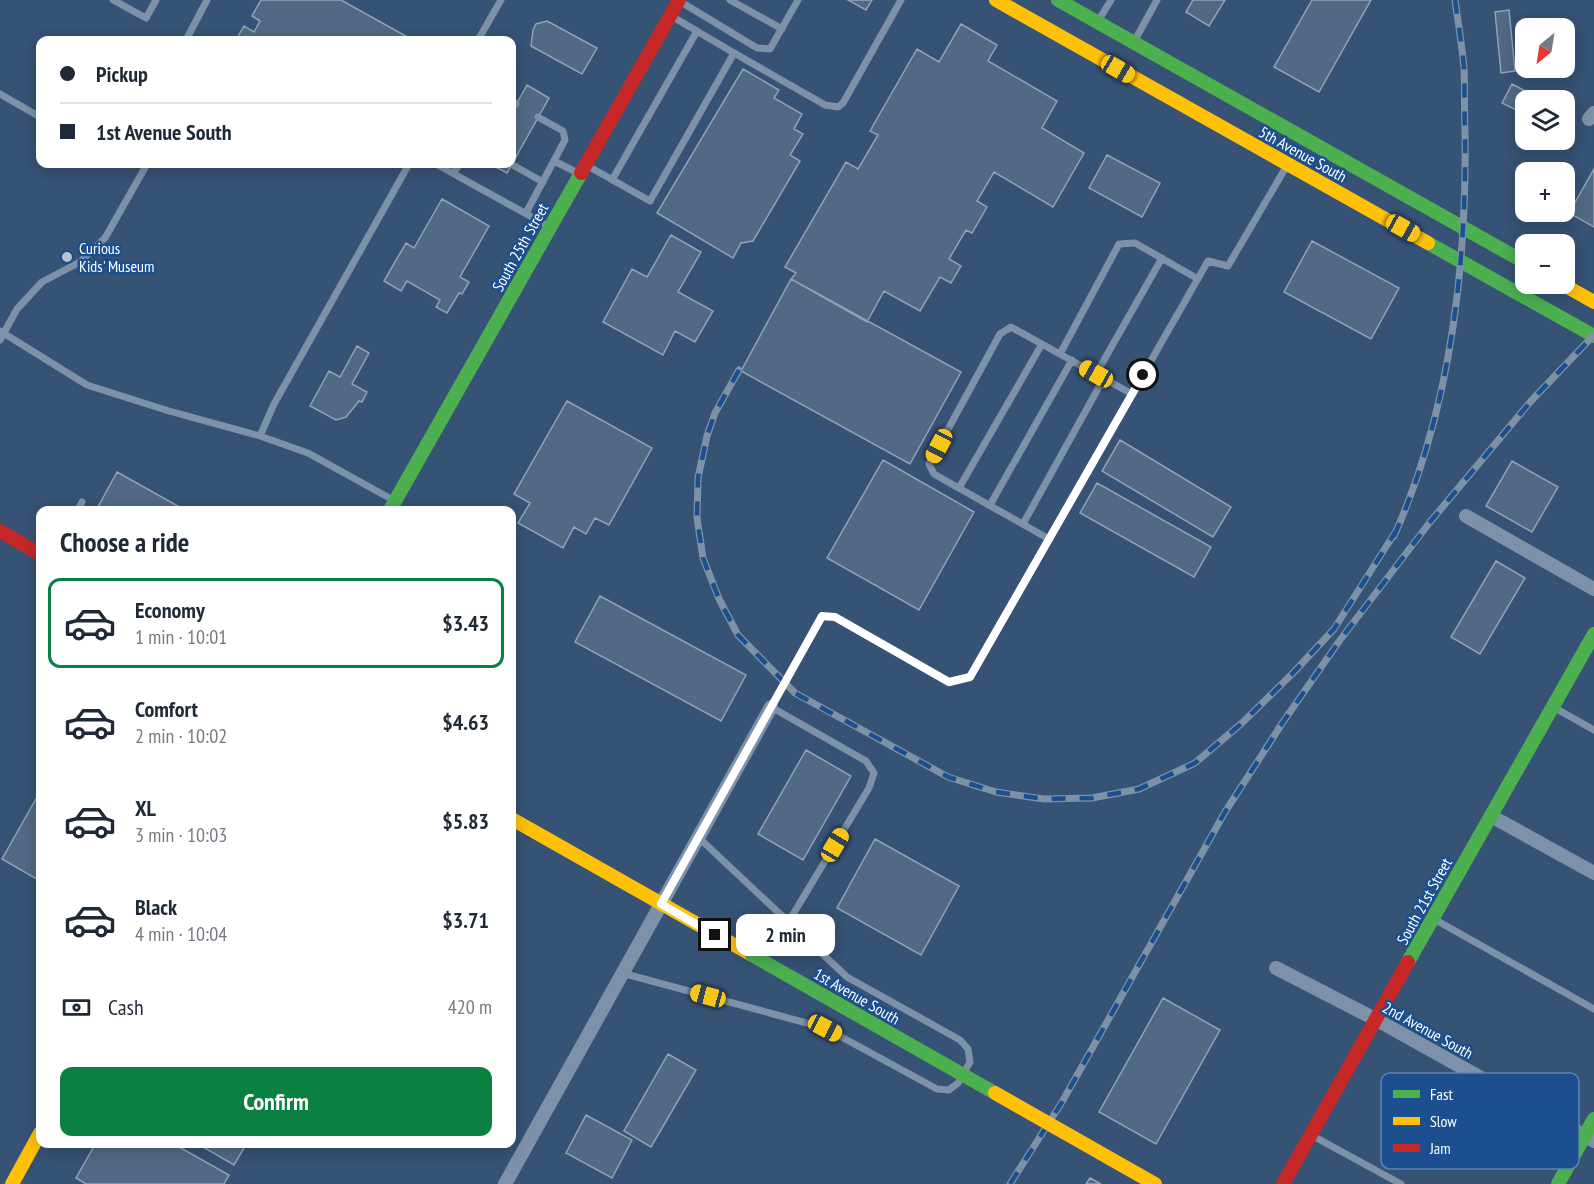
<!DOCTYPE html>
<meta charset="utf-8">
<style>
body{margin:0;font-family:"PT Sans Narrow",sans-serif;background:#f6f6f7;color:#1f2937;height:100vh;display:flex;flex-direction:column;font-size:22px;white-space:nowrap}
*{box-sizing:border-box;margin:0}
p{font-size:20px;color:#747a83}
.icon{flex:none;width:33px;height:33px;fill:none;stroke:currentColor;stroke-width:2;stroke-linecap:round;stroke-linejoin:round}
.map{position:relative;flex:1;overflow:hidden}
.panel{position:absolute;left:36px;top:506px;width:480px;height:642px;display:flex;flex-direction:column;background:#fff;border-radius:12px;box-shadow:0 3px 15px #0003}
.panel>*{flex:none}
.hud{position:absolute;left:36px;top:36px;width:480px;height:132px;border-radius:12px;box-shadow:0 3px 15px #0003;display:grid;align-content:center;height:132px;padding:0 24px;background:#fff}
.needle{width:39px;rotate:210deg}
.buttons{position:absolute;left:1515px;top:18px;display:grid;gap:12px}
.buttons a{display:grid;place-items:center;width:60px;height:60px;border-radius:12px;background:#fff;box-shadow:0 3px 15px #0003;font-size:30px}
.end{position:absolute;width:27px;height:27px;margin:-14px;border:8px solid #fff;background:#111;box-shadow:0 0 0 3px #111}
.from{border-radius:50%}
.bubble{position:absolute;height:42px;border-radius:12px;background:#fff;box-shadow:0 3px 15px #0003;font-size:20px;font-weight:800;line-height:42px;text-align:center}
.car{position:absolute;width:18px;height:36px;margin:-18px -9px;border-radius:8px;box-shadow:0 0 4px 2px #0007;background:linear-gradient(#f5c518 24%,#345 0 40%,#f5c518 0 76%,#345 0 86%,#f5c518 0)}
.hud b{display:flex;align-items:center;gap:21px;height:57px;font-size:22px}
.hud b+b{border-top:2px solid #e0e1e3}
.hud i{width:15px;height:15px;background:#1f2937}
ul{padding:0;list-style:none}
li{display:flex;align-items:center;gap:18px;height:90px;margin:0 12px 9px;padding:0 12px;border:3px solid transparent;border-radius:12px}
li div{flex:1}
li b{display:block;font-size:22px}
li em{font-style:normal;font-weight:800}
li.active{border-color:#0b8043}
li>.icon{width:54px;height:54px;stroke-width:1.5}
h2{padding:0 24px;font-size:27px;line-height:72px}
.pay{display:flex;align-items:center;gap:15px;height:66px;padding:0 24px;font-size:22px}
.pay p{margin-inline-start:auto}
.button{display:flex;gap:12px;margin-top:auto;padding:12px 24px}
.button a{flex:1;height:69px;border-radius:12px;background:#0b8043;color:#fff;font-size:24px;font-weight:800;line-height:69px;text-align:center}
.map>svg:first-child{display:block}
.building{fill:#526984;stroke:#92a2b6;stroke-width:1.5}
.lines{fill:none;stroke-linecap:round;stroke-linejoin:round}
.lane{stroke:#7d92a8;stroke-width:7}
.street{stroke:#7d92a8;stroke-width:14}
.fast{stroke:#4caf50;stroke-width:14}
.slow{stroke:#ffc107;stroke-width:14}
.jam{stroke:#c62828;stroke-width:14}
.rail-casing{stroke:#7e92a7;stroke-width:7}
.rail{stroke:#1b4f8f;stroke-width:4.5;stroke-dasharray:14;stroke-linecap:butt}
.fast-bridge{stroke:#4caf50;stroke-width:14}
.slow-bridge{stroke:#ffc107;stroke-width:14}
.route{stroke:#fff;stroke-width:8}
.poi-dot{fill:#b9c2ce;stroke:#1b4f8f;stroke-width:2}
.labels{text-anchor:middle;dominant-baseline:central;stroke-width:5;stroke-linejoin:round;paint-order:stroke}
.street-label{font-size:16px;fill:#fff;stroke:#1b4f8f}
.poi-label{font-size:16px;fill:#fff;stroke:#1b4f8f;text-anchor:start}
.key{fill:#1b4f8f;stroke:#5f84b1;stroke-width:1.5}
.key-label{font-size:16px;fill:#fff}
</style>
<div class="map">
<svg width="1594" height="1184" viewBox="0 0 1594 1184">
<rect width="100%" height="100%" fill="#365274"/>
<!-- building -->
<path class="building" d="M 261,0 L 341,0 L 413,40 L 236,40 L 244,26 L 254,32 L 260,21 L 252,16 Z
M 848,0 L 872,0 L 866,10 Z
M 1193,0 L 1225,0 L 1209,26 L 1186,12 Z
M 1312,0 L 1371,0 L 1319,92 L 1274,67 Z
M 1509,10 L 1515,71 L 1501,73 L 1495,12 Z
M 1548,20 L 1549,28 L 1533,28 L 1533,21 Z
M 547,21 L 597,48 L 582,74 L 531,46 L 533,30 L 536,24 Z
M 961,24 L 997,45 L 988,61 L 1057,101 L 1042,128 L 1084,153 L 1053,207 L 994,172 L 977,201 L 987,207 L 972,233 L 966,230 L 949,259 L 961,266 L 951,283 L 940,277 L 920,311 L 884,291 L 867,322 L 791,279 L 796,273 L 785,267 L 846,162 L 858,169 L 878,135 L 870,131 L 917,49 L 939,62 Z
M 1536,68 L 1551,68 L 1552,75 L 1537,77 Z
M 743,69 L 779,90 L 774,98 L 802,114 L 794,129 L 803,134 L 790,155 L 800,161 L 753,241 L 741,243 L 733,258 L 657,213 Z
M 1512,84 L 1542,100 L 1526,100 L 1526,115 L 1502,103 Z
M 527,85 L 549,98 L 507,173 L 490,164 L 512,164 L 512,112 Z
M 1107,155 L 1160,183 L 1142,217 L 1089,188 Z
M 1594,169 L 1594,227 L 1569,213 Z
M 442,199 L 489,226 L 460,277 L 469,282 L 462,294 L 459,293 L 447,313 L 436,307 L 440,300 L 407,281 L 401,291 L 384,281 L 406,243 L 414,248 Z
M 671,235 L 701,252 L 678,292 L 713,311 L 695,342 L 675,331 L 663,355 L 603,322 L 632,269 L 647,277 Z
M 1312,241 L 1399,288 L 1371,339 L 1284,292 Z
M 791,279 L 961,372 L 910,464 L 741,371 Z
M 357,346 L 369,353 L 352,384 L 367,392 L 362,402 L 359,401 L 346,417 L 336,420 L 310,406 L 329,371 L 340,377 Z
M 567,401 L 652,448 L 609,525 L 595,518 L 586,534 L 574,527 L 563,548 L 518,523 L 530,503 L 514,494 Z
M 1120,440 L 1231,507 L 1213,537 L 1102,471 Z
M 883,460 L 974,512 L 919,610 L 827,558 Z
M 1512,461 L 1558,487 L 1532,532 L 1486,506 Z
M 117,472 L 185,510 L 104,510 L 98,507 Z
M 1097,483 L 1211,547 L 1194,577 L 1080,513 Z
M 1496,561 L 1525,578 L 1480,654 L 1451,637 Z
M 600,596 L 746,675 L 721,721 L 575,642 Z
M 806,750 L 851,776 L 803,860 L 758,834 Z
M 37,797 L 40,799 L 40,881 L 2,859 Z
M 875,839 L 959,886 L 921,955 L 837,908 Z
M 1163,998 L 1220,1030 L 1156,1144 L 1099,1112 Z
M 668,1054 L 696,1070 L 651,1147 L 624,1131 Z
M 586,1115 L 632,1140 L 612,1178 L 566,1153 Z
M 96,1143 L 172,1143 L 229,1175 L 224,1184 L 86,1184 L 76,1178 Z
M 196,1143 L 247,1143 L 234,1165 Z
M 1090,1178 L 1101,1184 L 1086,1184 Z"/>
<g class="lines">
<!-- lane -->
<path class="lane" d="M 113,0 L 146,18 L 156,0
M 730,0 L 782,29
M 681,2 L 757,48 L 770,49 L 798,0
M 1100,18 L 1111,0
M 186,40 L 207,0
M 478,40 L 501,0
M 1135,40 L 1157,0
M 734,53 L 825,105 L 838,107 L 843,103 L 901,0
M 0,94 L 40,117
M 512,101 L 516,104
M 554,161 L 578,173
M 436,164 L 548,226
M 511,164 L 543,182
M 586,165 L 650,201 L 734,53 L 673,17
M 454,173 L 459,164
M 612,180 L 697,31
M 526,213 L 565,140 L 563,131 L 538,117
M 0,331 L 87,385 L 169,411 L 260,436 L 308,453 L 393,500
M 0,340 L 17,309 L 42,282 L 80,262 L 105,238 L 147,164
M 1060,354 L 1119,244 L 1135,243 L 1198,279
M 1096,374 L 1162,258
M 260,436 L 274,404 L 409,164
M 959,488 L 1042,344
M 990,505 L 1072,360
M 78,510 L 82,502
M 1023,524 L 1104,378
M 1049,539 L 934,474 L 929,464 L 1000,334 L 1011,327 L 1132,394
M 1555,708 L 1594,730
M 1434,919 L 1594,1009
M 789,921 L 869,788 L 874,773 L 866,761 L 771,707 L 822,617 L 835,617 L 949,683 L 970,677 L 1208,261 L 1228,266 L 1286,167
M 622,973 L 825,1028 L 937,1089 L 949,1090 L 958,1083 L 970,1062 L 968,1049 L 960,1040 L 847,977 L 698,837
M 1313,1136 L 1401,1184"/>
<!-- street -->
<path class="street" d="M 1589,119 L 1594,113
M 1466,516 L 1594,589
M 1491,816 L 1594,873
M 1276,968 L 1377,1020 L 1594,1141
M 505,1184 L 771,707"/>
<!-- fast -->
<path class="fast" d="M 1058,0 L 1526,263
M 1428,243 L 1594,336
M 390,510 L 581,173
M 1408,962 L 1594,634
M 1558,1184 L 1594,1119"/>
<!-- slow -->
<path class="slow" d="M 996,0 L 1428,243
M 1562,284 L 1594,302
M 512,819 L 752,955
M 12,1184 L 40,1133"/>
<!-- jam -->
<path class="jam" d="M 581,173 L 679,0
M 0,531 L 40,554
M 1283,1184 L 1408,962"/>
<!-- rail casing -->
<g class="rail-casing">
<path id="rail" d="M 739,370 L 715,413 L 707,436 L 698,478 L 697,518 L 703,558 L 719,599 L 738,635 L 795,693 L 948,777 L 996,792 L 1044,799 L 1092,798 L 1139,789 L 1195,763 L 1242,723 L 1293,673 L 1334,629 L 1396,531
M 1394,536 C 1450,411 1467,267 1465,131 C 1464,110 1465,89 1464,68 C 1462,45 1458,22 1455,0
M 1010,1184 L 1062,1102 L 1225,812 L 1283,722 L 1340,640 L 1430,522 L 1531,401 L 1594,335"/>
</g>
<!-- rail -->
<use href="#rail" class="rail"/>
<!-- fast-bridge -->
<path class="fast-bridge" d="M 752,955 L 995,1093"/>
<!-- slow-bridge -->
<path class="slow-bridge" d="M 995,1093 L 1155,1184"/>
</g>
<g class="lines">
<!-- route -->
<path class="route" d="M 715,935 L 661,904 L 822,616 L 835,617 L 949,682 L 970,677 L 1143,375"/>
</g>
<!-- markers -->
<circle class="poi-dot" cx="67" cy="257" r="6"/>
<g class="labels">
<!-- street labels -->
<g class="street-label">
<text transform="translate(1303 154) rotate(29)">5th Avenue South</text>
<text transform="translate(520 247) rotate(-61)">South 25th Street</text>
<text transform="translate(1424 901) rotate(-61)">South 21st Street</text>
<text transform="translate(857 996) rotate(30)">1st Avenue South</text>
<text transform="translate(1428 1030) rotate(29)">2nd Avenue South</text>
</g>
<!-- poi labels -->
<g class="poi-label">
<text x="79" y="248">Curious<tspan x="79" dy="18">Kids' Museum</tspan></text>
</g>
</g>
<!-- legend -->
<rect x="1381" y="1073" width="198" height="96" rx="9" class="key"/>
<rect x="1393" y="1090" width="27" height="8" fill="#4caf50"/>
<rect x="1393" y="1117" width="27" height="8" fill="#ffc107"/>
<rect x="1393" y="1144" width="27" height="8" fill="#c62828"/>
<g class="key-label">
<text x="1430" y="1100">Fast</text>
<text x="1430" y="1127">Slow</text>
<text x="1430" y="1154">Jam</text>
</g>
</svg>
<div class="buttons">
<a><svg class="needle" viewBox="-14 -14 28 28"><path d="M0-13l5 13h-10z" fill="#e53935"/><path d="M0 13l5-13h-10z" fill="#747a83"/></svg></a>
<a><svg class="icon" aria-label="layers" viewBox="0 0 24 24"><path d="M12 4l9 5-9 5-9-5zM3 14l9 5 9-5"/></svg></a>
<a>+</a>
<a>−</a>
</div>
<i class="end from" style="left:1143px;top:375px"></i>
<i class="end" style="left:715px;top:935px"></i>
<div class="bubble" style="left:736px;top:914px;width:99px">2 min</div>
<i class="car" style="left:1118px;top:69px;rotate:120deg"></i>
<i class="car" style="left:1403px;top:228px;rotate:119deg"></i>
<i class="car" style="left:1096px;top:374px;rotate:299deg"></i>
<i class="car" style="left:939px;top:446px;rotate:208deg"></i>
<i class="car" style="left:835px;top:845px;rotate:31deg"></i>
<i class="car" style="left:708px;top:996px;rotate:285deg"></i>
<i class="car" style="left:825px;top:1028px;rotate:118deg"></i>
<div class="hud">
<b><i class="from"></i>Pickup</b>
<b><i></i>1st Avenue South</b>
</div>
<section class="panel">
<h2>Choose a ride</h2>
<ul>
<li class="active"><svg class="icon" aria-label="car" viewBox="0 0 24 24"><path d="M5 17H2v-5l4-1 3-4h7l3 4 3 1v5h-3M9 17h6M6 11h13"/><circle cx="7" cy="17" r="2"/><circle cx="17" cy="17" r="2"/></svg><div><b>Economy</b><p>1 min · 10:01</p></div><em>$3.43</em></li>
<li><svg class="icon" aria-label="car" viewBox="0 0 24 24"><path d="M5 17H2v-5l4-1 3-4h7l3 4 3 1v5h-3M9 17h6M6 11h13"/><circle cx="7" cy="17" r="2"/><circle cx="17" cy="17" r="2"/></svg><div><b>Comfort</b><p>2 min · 10:02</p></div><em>$4.63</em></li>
<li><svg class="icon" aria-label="car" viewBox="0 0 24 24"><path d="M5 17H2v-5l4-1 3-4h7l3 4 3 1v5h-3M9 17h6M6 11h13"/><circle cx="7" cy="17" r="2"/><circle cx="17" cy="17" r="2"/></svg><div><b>XL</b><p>3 min · 10:03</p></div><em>$5.83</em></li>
<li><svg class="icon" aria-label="car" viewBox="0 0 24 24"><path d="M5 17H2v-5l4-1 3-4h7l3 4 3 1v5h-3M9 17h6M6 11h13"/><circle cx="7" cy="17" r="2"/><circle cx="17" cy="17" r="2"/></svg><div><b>Black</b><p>4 min · 10:04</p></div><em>$3.71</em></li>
</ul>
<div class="pay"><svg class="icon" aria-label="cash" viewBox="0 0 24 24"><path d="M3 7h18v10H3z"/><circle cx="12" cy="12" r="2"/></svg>Cash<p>420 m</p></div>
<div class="button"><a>Confirm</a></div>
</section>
</div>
